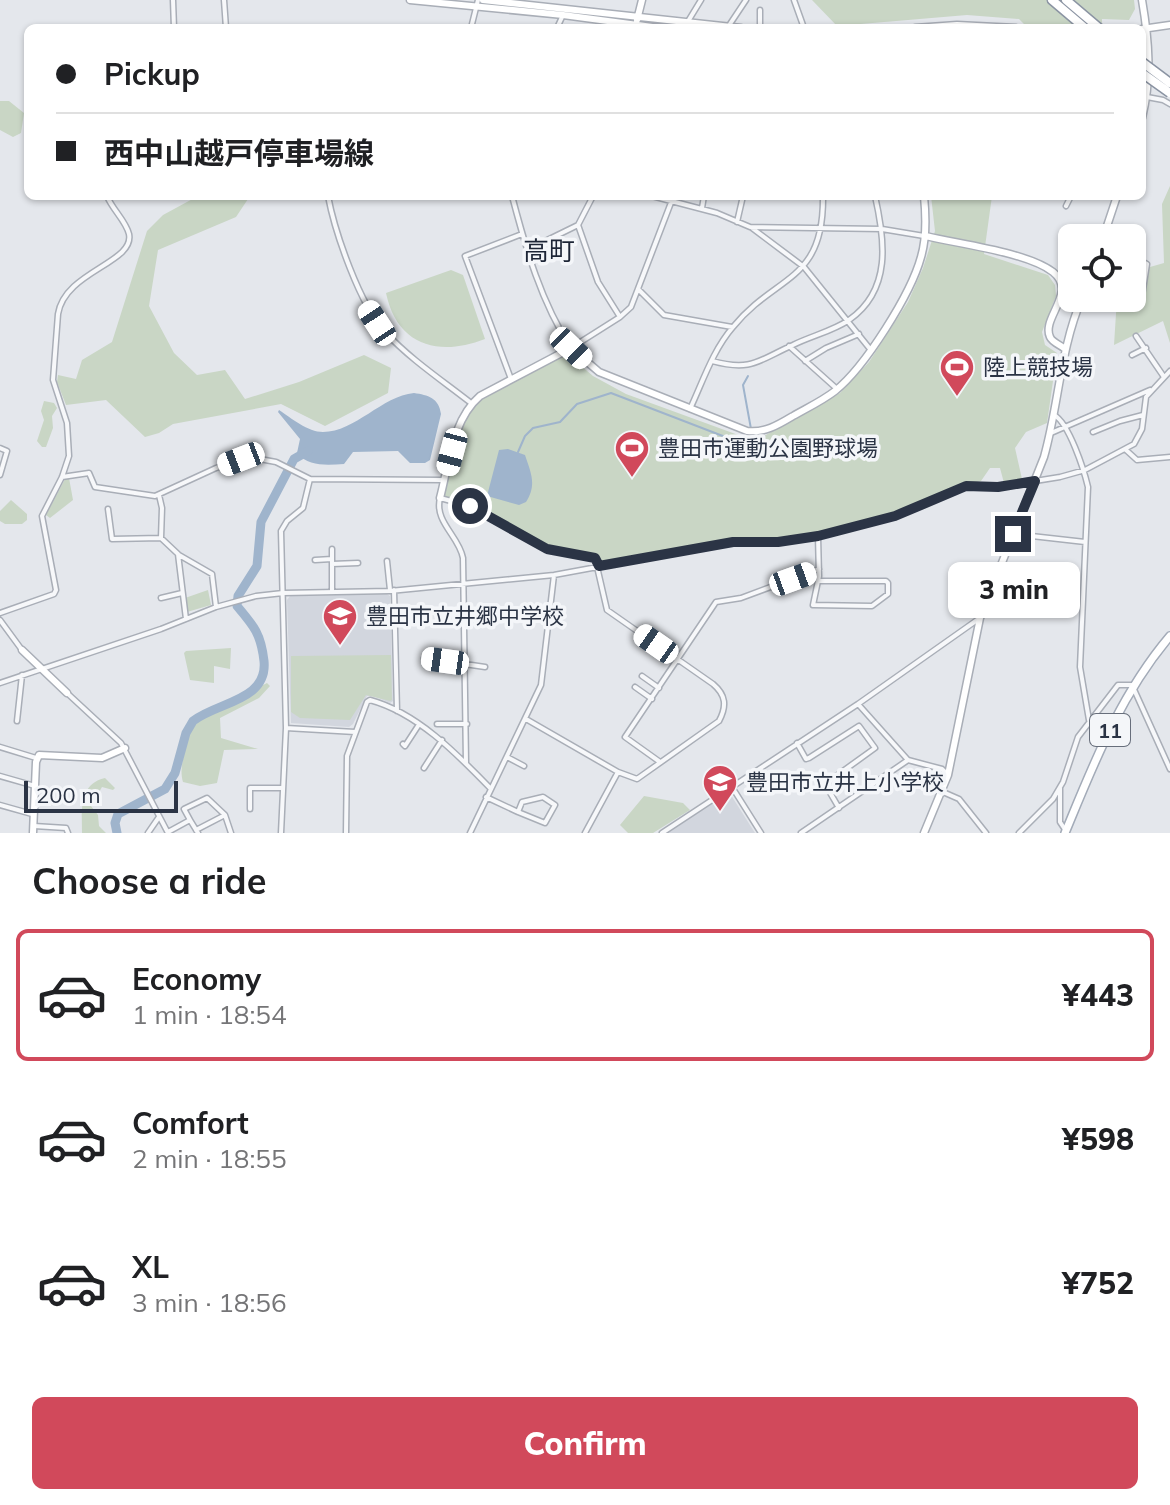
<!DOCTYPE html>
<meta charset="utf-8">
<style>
body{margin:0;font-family:Mulish,"Noto Sans JP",sans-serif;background:#f6f6f6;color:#202124;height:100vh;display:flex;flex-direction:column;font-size:30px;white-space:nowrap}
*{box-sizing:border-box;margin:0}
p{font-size:26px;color:#757577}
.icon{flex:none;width:44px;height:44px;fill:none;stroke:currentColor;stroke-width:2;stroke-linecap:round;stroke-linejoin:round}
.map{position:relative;height:833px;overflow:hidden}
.drawer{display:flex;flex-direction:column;background:#fff;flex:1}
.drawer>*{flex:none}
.guide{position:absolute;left:24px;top:24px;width:1122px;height:176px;border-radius:12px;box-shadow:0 2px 6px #0004;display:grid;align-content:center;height:176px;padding:0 32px;background:#fff}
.buttons{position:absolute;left:1058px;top:224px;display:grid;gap:16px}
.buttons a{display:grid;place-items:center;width:88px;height:88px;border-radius:12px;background:#fff;box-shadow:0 2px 6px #0004;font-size:40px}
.scale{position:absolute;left:24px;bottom:20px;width:154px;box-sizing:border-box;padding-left:8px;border:4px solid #2b3445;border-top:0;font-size:22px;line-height:28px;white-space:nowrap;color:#2b3445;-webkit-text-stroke:6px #f4f6f9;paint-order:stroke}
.end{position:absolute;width:36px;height:36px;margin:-18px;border:10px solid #2b3445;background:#fff;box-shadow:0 0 0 4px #fff}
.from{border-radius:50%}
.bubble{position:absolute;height:56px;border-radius:12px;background:#fff;box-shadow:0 2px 6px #0004;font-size:26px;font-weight:800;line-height:56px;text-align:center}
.car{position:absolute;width:24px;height:48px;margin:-24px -12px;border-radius:10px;box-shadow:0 0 6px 2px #0007;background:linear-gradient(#fff 24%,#345 0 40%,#fff 0 76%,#345 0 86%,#fff 0)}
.guide b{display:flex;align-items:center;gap:28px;height:76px;font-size:30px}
.guide b+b{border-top:2px solid #e0e0e0}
.guide i{width:20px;height:20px;background:#202124}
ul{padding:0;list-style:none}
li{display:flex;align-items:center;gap:24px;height:132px;margin:0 16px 12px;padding:0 16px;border:4px solid transparent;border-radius:12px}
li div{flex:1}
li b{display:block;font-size:30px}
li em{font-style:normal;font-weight:800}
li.selected{border-color:#d1495b}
li>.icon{width:72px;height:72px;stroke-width:1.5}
h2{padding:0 32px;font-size:36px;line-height:96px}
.action{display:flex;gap:16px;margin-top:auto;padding:16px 32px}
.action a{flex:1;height:92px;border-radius:12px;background:#d1495b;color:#fff;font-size:32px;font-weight:800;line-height:92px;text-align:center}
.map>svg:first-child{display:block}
.built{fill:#d2d6de}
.green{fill:#c9d6c5}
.water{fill:#9fb4cc}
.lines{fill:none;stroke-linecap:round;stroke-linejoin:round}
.stream{stroke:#9fb4cc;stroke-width:2}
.river{stroke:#9fb4cc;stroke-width:9}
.street-casing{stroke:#a9aeb7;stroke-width:7}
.secondary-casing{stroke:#a9aeb7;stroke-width:9}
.primary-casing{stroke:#a3abb8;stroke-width:10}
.highway-casing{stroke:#8b94a3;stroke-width:11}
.street{stroke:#f7f8fa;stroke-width:4}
.secondary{stroke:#fff;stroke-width:6}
.primary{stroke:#fff;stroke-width:7}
.highway{stroke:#fff;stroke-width:8}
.highway-bridge-casing{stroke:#8b94a3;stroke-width:11;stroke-linecap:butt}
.highway-bridge{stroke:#fff;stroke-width:8}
.route{stroke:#2b3445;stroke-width:10}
.labels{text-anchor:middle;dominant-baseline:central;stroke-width:7;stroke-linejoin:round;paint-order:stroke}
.shield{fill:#f4f6f9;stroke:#676e7b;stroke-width:2}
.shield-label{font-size:20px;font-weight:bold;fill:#2b3445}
.poi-label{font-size:22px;fill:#2b3445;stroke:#f4f6f9;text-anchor:start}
.quarter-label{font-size:26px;fill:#1d2536;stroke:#f4f6f9}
</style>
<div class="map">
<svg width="1170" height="833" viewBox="0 0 1170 833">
<rect width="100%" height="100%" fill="#e4e7ec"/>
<!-- built -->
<path class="built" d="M 387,594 L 390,596 L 393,701 L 390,703 L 374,696 L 367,696 L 353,724 L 349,727 L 291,723 L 287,600 L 290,596 Z
M 729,792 L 755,833 L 666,833 Z"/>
<!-- green -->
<path class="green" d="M 812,0 L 1134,0 L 1135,9 L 1129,20 L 1102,19 L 1102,28 L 1028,28 L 1019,19 L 967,15 L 837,26 Z
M 0,101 L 9,101 L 24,113 L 21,133 L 13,137 L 0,130 Z
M 1170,186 L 1170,343 L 1163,321 L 1114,345 L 1117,298 L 1132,298 L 1132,260 L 1150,267 L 1164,263 L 1162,204 Z
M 198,196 L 250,196 L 236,217 L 158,250 L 149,306 L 174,353 L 197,375 L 225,370 L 245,399 L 299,382 L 364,355 L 391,368 L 388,393 L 325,426 L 281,404 L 173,424 L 159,433 L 145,437 L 106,400 L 66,405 L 57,382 L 58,375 L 76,379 L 82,360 L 112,342 L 147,231 L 163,215 Z
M 931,196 L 992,196 L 984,254 L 1048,275 L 1055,285 L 1056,296 L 1042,332 L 1045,345 L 1057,353 L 1047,423 L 1026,432 L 1015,448 L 1022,479 L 1004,483 L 1000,468 L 990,468 L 981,481 L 956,487 L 894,514 L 816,535 L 773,540 L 731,540 L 601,565 L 598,558 L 543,547 L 442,495 L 464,419 L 480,400 L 567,354 L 593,376 L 626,394 L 741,436 L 764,436 L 840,393 L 869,362 L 908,302 L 923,268 L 935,231 Z
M 451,270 L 463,275 L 485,339 C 439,357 397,346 386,293 Z
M 44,401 L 54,403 L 57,408 L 52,416 L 53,428 L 46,447 L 42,447 L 37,441 L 44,420 L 41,411 Z
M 69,478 L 73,500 L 50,518 L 46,515 L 65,479 Z
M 11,500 L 27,514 L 27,520 L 22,524 L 5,524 L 0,521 L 0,511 Z
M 208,590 L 211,605 L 187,612 L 185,598 Z
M 231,648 L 230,669 L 214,666 L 214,683 L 190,680 L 184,653 L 186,651 Z
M 391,655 L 392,700 L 390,701 L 366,695 L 350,720 L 300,718 L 291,712 L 291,656 Z
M 267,683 L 270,686 L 259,698 L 220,718 L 221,738 L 258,749 L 224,750 L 217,783 L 200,786 L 183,782 C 180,772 182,762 185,751 C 194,711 207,716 241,700 C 250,695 258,687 267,683 Z
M 105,778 L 115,788 L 113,790 L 102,787 L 91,806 L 98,815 L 99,826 L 106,833 L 82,833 C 82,812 78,784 105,778 Z
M 644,796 L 683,803 L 690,810 L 653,833 L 628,833 L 620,825 Z"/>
<!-- water -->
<path class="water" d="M 414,393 C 428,395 439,398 441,414 L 430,460 L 425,463 L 410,463 L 398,451 L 353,452 L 344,464 C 327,465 309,467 297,453 L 300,439 L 278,412 L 279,410 C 291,418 308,432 323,432 C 355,432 382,396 414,393 Z
M 508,449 L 525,455 C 531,473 537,485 526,502 L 519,505 L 487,496 L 499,450 Z"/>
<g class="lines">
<!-- stream -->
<path class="stream" d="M 748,376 L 743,385 L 751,429
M 518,452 L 525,436 L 533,428 L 560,422 L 577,404 L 611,393 L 741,443 L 753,441 L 752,435"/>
<!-- river -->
<path class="river" d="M 117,833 L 115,823 L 118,814 L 165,789 L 175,773 L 186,733 L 193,721 C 217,702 268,701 264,661 C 261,634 254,626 237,606 L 238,596 L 257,566 L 261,522 L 294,459 L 308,451"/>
<!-- street casing -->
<g class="street-casing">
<path id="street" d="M 173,0 L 174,28
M 224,0 L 226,28
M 794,0 L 804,28
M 687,23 L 701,0
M 728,27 L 746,0
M 471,28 L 478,0
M 557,28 L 563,15
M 760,28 L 760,10
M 1147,97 L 1163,100 L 1170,104
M 328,196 C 335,233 360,305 385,332 C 410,359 443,381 471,403
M 512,196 C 526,249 541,302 571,348 L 620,317 L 631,307 L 672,200
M 652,196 L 717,213 L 750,227 L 882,229 L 924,236
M 1066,206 L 1071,196
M 702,208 L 704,196
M 737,222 L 743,196
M 578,225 L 598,282 L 620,317
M 752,228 L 804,267 L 870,349
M 527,250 L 578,225 L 593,196
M 638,289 L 664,315 L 732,327
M 1109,298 L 1116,302 L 1142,296 L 1147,264 L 1132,256
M 1136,336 L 1164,377
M 789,346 L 837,389
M 1132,355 L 1146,348
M 712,361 C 752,372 759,360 793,345 C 811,336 833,331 849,320 C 892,290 885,240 875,196
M 805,361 L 826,348 L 859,334
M 511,379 L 465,256 L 522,234
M 690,409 C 703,381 713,350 733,327 C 776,274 824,283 823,196
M 1054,415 C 1069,423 1084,470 1088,487 L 1080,667 L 1089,720
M 1093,432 L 1120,421 L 1143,415
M 1051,433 L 1150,390
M 0,448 L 7,451 L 0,475
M 1126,450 L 1137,460 L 1170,457
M 62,477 L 89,473 L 95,487 L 155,496 L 216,468 L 249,457 L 276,462 L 310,479 L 443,480
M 159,495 L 162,508 L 161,538 L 178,554 L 186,619
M 108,509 L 112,539 L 161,538
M 1013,534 L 1085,542
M 818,536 L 819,576 L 813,605 L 872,606 L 888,594 L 888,583 L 886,581 L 818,581
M 179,555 L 212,574 L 216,607
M 315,560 L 332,559
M 387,561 L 390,590
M 332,564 L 358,563
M 394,590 L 397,711
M 332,591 L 332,549
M 161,598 L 182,593
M 0,613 L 54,594 L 56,590 L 42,516 L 62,477 L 69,456 L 67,423 L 53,380 L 58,314 C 65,271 135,263 129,234 C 126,221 112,209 107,196
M 0,620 L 22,650
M 424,658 L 485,667
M 642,676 L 659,688
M 0,683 L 161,629 L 216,607 L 256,596 L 283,593 L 390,591 L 554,575 L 733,542 L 778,542 L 818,536 L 895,516 L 966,486 L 998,487 L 1060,477 L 1085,470 L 1134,444 L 1142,429 L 1146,397 L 1170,371
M 635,687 L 652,699
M 67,693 L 121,743 L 168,833
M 858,704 L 908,760 L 942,769 L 948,775
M 17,721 L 22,675
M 437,724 L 467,724
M 286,728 L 355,732
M 797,743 L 806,759 L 809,758 L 859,726 L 875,748 L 825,784 L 839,808
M 403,744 L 405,746 L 418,726
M 0,747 L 36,758
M 507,757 L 524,766
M 660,762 L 625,737 L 716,602 L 741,598 L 819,569
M 466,763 L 463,558 C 459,536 434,522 440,498 L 470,506 L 547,549 L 595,558 L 607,610 L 713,684 C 726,695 727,706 719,721 L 637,779 L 618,772 L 526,719
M 424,768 L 442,740
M 0,776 L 35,786
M 732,787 L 761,833
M 1060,788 L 1060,822 L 1066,831
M 943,792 L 959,799 L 986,833
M 486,797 L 518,812
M 543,797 L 555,805 L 545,823 L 518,812 L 522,802 Z
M 0,805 L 32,814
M 250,809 L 250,788 L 282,788
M 190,820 L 184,809 L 207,798 L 225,815 L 231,833
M 34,826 L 66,828 L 68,833
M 196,830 L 225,815
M 168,832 L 190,820 L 198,833
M 148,833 L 159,817
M 281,833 L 286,728 L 281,531 L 287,521 L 303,508 L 310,479
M 346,833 L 347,756 L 367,702 L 370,700 C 418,713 458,755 491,789
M 470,833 L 541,685 L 554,575
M 585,833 L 618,772
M 662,833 L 858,704 L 980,618
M 801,833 L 908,760
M 1019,833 L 1053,799 L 1063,782 L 1078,737 L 1118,685 L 1132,685 L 1170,769"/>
</g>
<!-- secondary casing -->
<g class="secondary-casing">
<path id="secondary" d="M 410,0 L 563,15 L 660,28
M 483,0 L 741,28
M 637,20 L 642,0
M 915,28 L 957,25 L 1016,28
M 1142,29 L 1170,25
M 1142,118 C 1152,77 1149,41 1142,0
M 926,236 C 958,244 1027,252 1053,272 C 1078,292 1041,318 1050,337 C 1052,342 1060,345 1064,348
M 1103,238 L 1117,196
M 440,498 C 449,464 452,420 480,396 L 571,348 L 599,372 L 747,431 C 765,433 778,425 793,416 C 807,408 822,401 835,391 C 865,367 911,294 921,257 C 927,237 926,216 924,196
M 22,650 L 67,693
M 33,833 L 36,762 L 39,755 L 102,758 L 125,748
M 924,833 L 948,775 L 980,618 L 1044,457 C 1059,404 1060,349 1082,298"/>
</g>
<!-- primary casing -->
<g class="primary-casing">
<path id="primary" d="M 1065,833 C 1094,763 1120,695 1170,636"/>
</g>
<!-- highway casing -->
<g class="highway-casing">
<path id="highway" d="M 1052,0 L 1085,28
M 1066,0 L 1099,28"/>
</g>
<!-- street -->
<use href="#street" class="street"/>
<!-- secondary -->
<use href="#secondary" class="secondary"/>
<!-- primary -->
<use href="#primary" class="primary"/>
<!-- highway -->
<use href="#highway" class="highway"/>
<!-- highway-bridge casing -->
<g class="highway-bridge-casing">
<path id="highway-bridge" d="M 1142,62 L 1170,83
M 1142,73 L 1170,93"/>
</g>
<!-- highway-bridge -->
<use href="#highway-bridge" class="highway-bridge"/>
</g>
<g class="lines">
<!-- route -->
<path class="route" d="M 470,506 L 547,549 L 595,558 L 599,566 L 733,542 L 778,542 L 818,536 L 895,516 L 966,486 L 998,487 L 1035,481 L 1013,534"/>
</g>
<!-- icons -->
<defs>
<g id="stadium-pin" transform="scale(1.8)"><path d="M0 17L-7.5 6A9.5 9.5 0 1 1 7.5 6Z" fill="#d1495b" stroke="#f4f6f9"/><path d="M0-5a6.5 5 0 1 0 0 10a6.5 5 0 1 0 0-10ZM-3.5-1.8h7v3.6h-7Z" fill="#fff"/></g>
<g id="school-pin" transform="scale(1.8)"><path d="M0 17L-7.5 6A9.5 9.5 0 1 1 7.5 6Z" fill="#d1495b" stroke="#f4f6f9"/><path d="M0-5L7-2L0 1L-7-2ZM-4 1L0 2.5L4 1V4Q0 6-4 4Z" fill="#fff"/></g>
</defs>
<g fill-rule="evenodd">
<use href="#stadium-pin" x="957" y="367"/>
<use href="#stadium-pin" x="632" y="448"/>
<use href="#school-pin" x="340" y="616"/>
<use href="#school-pin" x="720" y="782"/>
</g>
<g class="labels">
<!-- shield labels -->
<rect class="shield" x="1090" y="714" width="40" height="32" rx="6"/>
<g class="shield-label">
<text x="1110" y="730">11</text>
</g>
<!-- poi labels -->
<g class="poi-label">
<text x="983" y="367">陸上競技場</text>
<text x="658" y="448">豊田市運動公園野球場</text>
<text x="366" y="616">豊田市立井郷中学校</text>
<text x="746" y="782">豊田市立井上小学校</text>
</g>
<!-- quarter labels -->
<g class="quarter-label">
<text x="549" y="250">高町</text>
</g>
</g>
</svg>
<div class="buttons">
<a><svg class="icon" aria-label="locate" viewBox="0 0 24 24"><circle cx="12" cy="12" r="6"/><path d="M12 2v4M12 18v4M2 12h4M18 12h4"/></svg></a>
</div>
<div class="scale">200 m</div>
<i class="end from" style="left:470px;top:506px"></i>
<i class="end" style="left:1013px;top:534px"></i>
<div class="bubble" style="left:948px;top:562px;width:132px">3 min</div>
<i class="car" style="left:377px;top:323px;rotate:327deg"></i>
<i class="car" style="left:571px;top:348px;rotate:134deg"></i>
<i class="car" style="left:452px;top:452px;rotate:195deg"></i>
<i class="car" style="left:241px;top:459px;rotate:249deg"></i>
<i class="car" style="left:793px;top:579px;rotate:70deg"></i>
<i class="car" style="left:656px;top:644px;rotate:305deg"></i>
<i class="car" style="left:445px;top:661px;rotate:278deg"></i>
<div class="guide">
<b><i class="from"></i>Pickup</b>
<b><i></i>西中山越戸停車場線</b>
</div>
</div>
<section class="drawer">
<h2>Choose a ride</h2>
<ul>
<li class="selected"><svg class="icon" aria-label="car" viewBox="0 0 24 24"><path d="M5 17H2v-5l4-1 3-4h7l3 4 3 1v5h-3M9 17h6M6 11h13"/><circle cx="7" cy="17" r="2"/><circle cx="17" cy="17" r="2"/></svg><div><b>Economy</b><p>1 min · 18:54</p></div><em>¥443</em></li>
<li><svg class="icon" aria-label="car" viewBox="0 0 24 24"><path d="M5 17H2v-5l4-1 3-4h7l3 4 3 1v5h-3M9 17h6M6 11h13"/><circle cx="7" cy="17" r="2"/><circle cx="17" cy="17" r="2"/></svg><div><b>Comfort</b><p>2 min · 18:55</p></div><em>¥598</em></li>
<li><svg class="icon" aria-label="car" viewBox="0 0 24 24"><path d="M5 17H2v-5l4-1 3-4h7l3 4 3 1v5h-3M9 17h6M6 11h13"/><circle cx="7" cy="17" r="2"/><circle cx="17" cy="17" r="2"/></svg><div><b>XL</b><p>3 min · 18:56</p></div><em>¥752</em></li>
</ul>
<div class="action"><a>Confirm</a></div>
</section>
